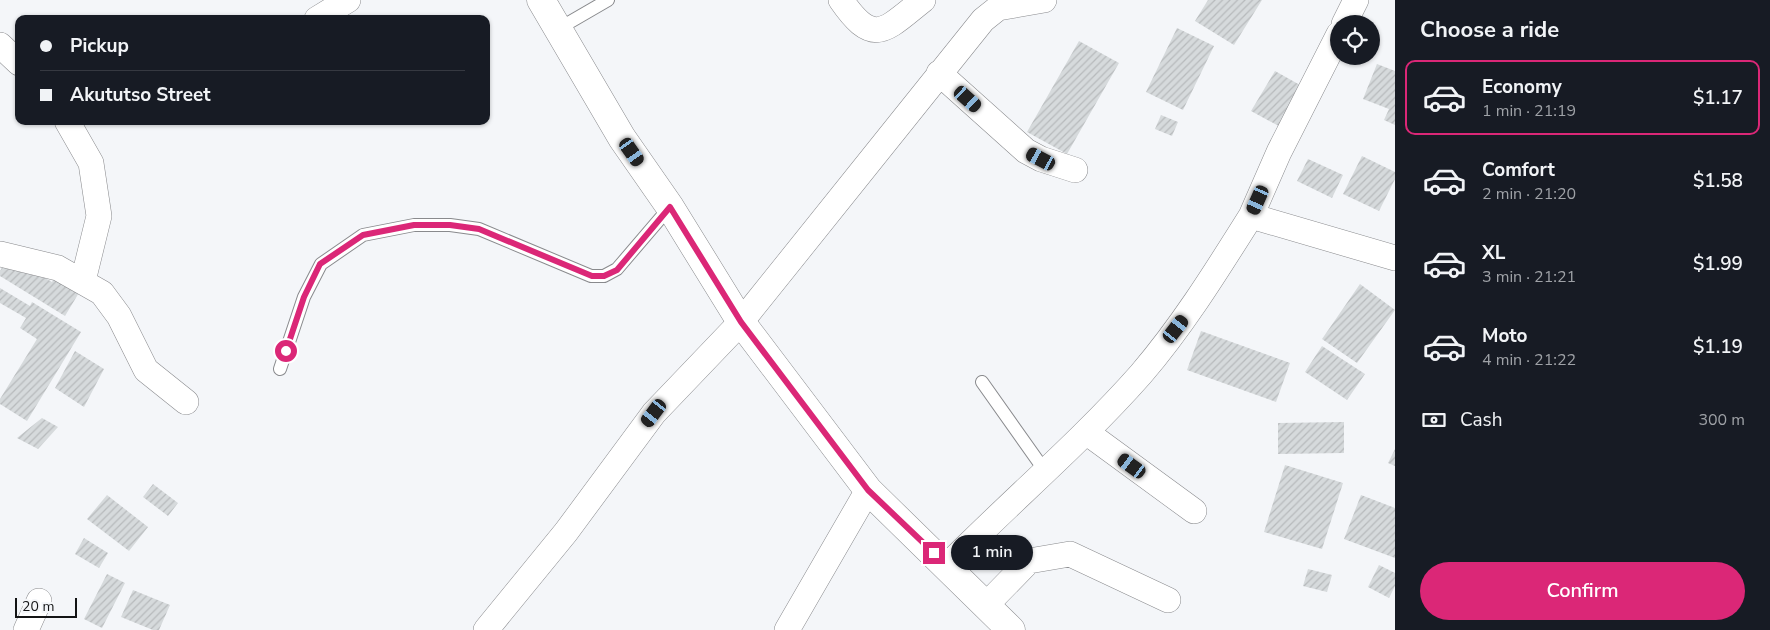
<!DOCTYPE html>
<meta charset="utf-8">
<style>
body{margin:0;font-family:"Nunito Sans",sans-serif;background:#242831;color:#f1f3f6;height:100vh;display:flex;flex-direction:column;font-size:19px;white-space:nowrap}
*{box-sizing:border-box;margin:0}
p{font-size:16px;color:#9ea1a6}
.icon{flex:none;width:28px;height:28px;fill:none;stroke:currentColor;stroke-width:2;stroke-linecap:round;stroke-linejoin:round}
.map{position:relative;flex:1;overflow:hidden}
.drawer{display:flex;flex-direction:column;background:#171b24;width:375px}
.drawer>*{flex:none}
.hud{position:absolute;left:15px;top:15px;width:475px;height:110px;border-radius:10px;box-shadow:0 1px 4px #0004;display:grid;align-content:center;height:110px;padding:0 25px;background:#171b24}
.buttons{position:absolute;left:1330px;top:15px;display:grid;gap:10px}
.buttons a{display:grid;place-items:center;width:50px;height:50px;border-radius:50%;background:#171b24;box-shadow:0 1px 4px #0004;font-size:25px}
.scale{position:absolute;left:15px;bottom:12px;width:62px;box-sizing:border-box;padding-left:5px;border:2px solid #131415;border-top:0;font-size:14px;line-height:18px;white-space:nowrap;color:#131415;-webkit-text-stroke:4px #f4f6f9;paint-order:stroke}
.end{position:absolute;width:22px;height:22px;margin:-11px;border:6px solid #db2777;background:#fff;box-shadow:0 0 0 2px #fff}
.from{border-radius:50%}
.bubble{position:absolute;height:35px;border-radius:18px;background:#171b24;box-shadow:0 1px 4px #0004;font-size:16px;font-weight:600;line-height:35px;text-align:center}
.car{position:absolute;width:15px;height:30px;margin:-15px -8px;border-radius:6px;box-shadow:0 0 4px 1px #0007;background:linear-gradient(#222 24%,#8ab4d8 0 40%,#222 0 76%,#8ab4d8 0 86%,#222 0)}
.hud b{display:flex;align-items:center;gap:18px;height:48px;font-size:19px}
.hud b+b{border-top:1px solid #363941}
.hud i{width:12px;height:12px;background:#f1f3f6}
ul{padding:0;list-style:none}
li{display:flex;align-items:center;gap:15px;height:75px;margin:0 10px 8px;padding:0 15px;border:2px solid transparent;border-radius:10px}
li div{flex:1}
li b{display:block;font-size:19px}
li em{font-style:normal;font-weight:600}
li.selected{border-color:#db2777}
li>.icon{width:45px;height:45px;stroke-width:1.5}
h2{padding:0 25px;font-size:22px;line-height:60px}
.pay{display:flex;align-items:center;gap:12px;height:55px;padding:0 25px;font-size:19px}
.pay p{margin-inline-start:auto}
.cta{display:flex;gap:10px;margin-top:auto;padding:10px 25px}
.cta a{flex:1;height:58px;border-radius:30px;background:#db2777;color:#fff;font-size:20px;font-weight:600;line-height:58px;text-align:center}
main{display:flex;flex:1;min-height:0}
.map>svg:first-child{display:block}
.building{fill:url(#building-hatch)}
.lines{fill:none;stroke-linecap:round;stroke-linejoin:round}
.service-casing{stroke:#898a8d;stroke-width:14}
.minor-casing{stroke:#898a8d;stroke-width:26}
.tertiary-casing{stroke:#898a8d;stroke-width:29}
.service{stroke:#fff;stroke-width:12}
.minor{stroke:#fff;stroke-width:25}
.tertiary{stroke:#fff;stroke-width:28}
.route{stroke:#db2777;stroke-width:6}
</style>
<main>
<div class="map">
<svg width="1395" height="630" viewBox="0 0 1395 630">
<defs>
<pattern id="building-hatch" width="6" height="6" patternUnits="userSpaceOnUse" patternTransform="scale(1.25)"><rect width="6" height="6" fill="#d6dadc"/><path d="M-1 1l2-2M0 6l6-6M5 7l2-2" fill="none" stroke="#b7babc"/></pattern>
</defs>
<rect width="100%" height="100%" fill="#f4f6f9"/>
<!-- building -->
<path class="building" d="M 1208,0 L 1262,0 L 1234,45 L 1195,21 Z
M 1177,28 L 1214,46 L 1183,110 L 1146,92 Z
M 1079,41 L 1119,63 L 1067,154 L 1027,132 Z
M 1377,64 L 1395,71 L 1395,125 L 1384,120 L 1389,109 L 1363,99 Z
M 1275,71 L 1309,90 L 1286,130 L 1251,111 Z
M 1161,115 L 1178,122 L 1172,136 L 1155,129 Z
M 1362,156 L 1395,172 L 1395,179 L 1379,211 L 1343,194 Z
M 1308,159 L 1343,175 L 1332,198 L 1297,181 Z
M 9,256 L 52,282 L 55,276 L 80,291 L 65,316 L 0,276 L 0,271 Z
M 1360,284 L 1395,310 L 1357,363 L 1322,339 Z
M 0,288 L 30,306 L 32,302 L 81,332 L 27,421 L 0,404 L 0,399 L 37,339 L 20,328 L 26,318 L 0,303 Z
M 1201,331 L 1290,363 L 1276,402 L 1187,370 Z
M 1322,346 L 1365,374 L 1347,400 L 1305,372 Z
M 75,351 L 104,369 L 84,407 L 55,388 Z
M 42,418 L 58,427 L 38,449 L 17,438 Z
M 1344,422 L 1344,453 L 1278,454 L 1278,423 Z
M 1395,449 L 1395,466 L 1388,463 Z
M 1285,465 L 1343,483 L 1322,549 L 1264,532 Z
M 153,484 L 178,503 L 168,516 L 143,497 Z
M 107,495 L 148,527 L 129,551 L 87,519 Z
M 1361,495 L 1395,508 L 1395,558 L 1344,539 Z
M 84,538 L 108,553 L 99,568 L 75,554 Z
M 1379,565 L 1395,573 L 1395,586 L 1389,598 L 1368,587 Z
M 1308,569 L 1332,575 L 1327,592 L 1303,586 Z
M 107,574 L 125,583 L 102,628 L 84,619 Z
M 133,590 L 170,605 L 159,630 L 153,630 L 121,617 Z"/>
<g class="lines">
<!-- service casing -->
<g class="service-casing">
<path id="service" d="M 558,29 L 608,0
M 280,369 L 304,297 L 321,264 L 363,235 L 414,225 L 450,225 L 479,229 L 591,276 L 604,276 L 617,269 L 670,207
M 982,382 L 1045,471"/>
</g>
<!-- minor casing -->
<g class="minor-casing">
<path id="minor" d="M 841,0 C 874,48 885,30 923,0
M 317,19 L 348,0
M 1344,24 L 1356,0
M 0,45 L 19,63
M 939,73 L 1026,151 L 1041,159 L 1075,170
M 67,121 L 91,163 L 99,216 L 83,281
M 1251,216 L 1279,152 L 1339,34
M 0,254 L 58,268 L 102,293 L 119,316 L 146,370 L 186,402
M 1086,432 L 1194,511
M 947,566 C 1011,501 1081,442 1141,374 C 1183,325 1217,270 1251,216 L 1395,258
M 986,605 L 1029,561 L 1070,554 L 1168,600
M 26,630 L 39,601
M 486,630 L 566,532 L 654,413 L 741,322 L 983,20 L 998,8 L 1044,0
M 787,630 L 868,490"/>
</g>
<!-- tertiary casing -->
<g class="tertiary-casing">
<path id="tertiary" d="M 541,0 L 622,138 L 670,207 L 741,322 L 868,490 L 1011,630"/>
</g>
<!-- service -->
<use href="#service" class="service"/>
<!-- minor -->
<use href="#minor" class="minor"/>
<!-- tertiary -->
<use href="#tertiary" class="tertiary"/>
</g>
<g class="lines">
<!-- route -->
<path class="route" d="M 286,351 L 304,297 L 320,264 L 363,235 L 414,225 L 450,225 L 479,229 L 592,276 L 604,276 L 617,270 L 670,207 L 741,322 L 868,490 L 934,553"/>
</g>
</svg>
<div class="buttons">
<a><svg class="icon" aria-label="locate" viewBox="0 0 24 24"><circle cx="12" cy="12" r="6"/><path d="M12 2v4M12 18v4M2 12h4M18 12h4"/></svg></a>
</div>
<div class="scale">20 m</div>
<i class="end from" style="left:286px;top:351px"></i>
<i class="end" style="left:934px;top:553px"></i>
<div class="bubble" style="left:951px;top:535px;width:82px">1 min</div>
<i class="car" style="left:968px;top:99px;rotate:132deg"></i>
<i class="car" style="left:632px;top:152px;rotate:145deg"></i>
<i class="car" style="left:1041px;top:159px;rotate:298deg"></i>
<i class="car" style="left:1258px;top:200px;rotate:204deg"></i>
<i class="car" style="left:1176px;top:329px;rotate:38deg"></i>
<i class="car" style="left:654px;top:413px;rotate:217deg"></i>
<i class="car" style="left:1132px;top:466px;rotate:306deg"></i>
<div class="hud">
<b><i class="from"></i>Pickup</b>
<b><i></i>Akututso Street</b>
</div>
</div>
<section class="drawer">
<h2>Choose a ride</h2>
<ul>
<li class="selected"><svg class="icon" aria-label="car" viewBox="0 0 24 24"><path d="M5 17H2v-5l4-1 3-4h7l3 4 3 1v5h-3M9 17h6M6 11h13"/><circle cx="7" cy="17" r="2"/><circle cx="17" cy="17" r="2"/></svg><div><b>Economy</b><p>1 min · 21:19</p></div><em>$1.17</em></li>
<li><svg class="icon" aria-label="car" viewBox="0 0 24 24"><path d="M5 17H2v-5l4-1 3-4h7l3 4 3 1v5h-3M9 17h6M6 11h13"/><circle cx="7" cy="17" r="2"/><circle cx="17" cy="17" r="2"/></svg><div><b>Comfort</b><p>2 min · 21:20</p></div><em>$1.58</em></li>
<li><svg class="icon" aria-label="car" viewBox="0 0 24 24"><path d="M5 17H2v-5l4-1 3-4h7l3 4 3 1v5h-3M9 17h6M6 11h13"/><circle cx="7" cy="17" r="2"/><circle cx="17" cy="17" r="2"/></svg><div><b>XL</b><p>3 min · 21:21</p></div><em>$1.99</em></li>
<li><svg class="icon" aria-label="car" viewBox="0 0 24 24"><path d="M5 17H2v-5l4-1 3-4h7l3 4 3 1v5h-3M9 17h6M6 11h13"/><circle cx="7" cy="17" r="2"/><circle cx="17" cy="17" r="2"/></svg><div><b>Moto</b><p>4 min · 21:22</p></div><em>$1.19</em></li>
</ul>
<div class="pay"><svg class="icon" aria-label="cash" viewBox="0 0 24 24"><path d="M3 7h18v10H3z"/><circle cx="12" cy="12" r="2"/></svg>Cash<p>300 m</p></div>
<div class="cta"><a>Confirm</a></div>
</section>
</main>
